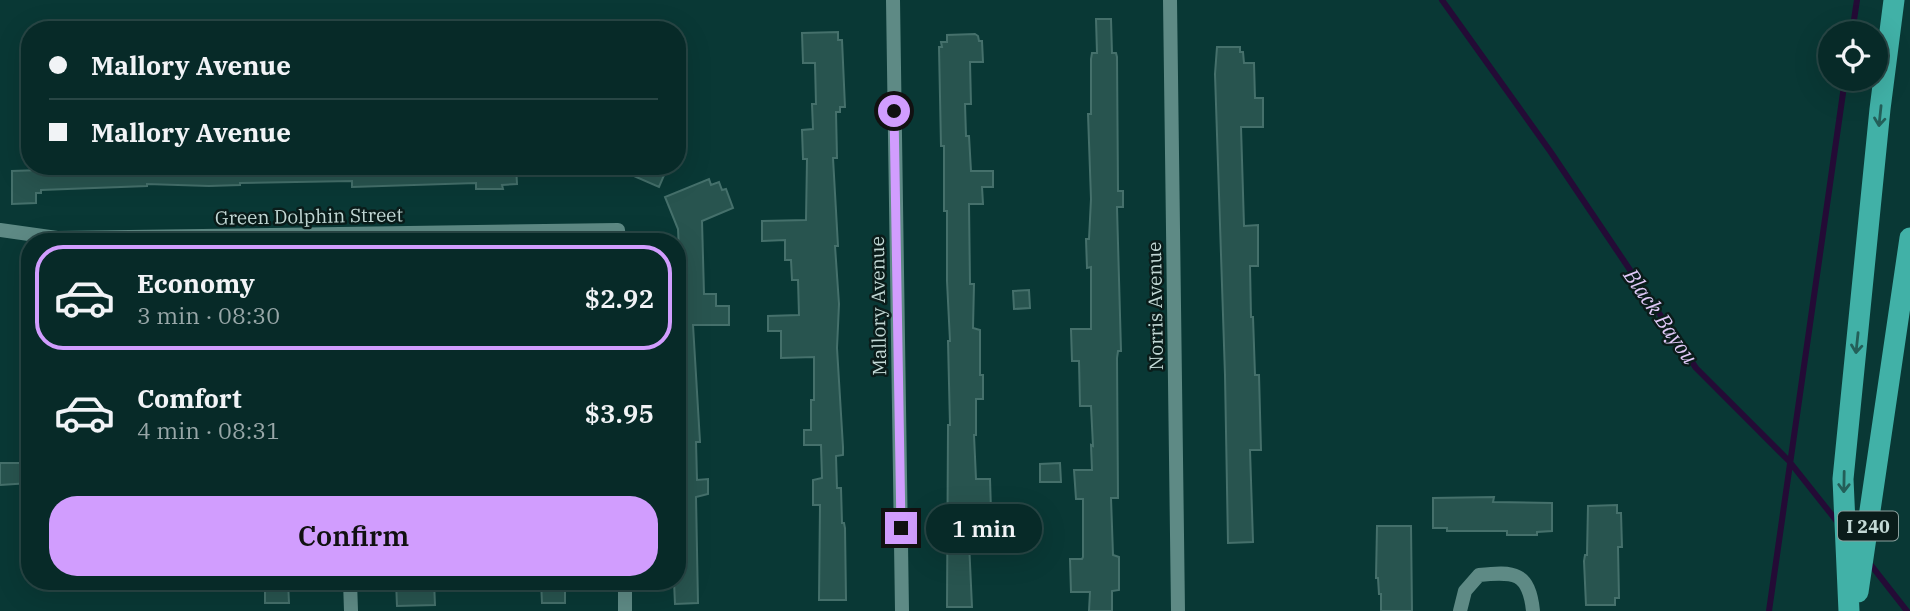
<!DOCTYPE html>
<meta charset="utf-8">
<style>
body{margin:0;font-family:"IBM Plex Serif",serif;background:#103230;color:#f1f3f6;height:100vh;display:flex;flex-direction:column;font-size:26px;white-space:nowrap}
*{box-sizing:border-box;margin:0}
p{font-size:23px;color:#98a7a8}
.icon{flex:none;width:38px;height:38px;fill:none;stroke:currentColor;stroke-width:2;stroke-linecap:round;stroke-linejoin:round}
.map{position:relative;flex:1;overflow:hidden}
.details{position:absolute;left:21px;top:233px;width:665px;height:357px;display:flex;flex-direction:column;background:#072a28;border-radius:28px;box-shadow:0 7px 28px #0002,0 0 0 2px #284645}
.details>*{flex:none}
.top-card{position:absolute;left:21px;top:21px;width:665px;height:154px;border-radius:28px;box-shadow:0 7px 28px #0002,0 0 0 2px #284645;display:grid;align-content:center;height:154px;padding:0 28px;background:#072a28}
.tools{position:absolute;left:1818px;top:21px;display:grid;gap:14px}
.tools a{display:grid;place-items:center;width:70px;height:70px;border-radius:50%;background:#072a28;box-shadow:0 7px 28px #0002,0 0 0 2px #284645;font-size:35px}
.end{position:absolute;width:32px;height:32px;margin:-16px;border:9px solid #d19dfe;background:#111;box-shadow:0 0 0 4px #111}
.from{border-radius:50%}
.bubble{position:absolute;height:49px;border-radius:24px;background:#072a28;box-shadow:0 7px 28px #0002,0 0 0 2px #284645;font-size:23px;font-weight:600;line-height:49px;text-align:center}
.top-card b{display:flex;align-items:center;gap:24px;height:66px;font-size:26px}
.top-card b+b{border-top:2px solid #284645}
.top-card i{width:18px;height:18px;background:#f1f3f6}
ul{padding:12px 0 0;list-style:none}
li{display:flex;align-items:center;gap:21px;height:105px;margin:0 14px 10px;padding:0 14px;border:4px solid transparent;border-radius:28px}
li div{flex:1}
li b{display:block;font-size:26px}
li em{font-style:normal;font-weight:600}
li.selected{border-color:#d19dfe}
li>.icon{width:63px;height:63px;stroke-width:1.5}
.cta{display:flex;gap:14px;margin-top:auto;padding:14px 28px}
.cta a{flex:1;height:80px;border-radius:28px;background:#d19dfe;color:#111;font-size:28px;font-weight:600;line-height:80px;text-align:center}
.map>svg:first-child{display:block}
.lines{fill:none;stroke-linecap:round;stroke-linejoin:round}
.stream{stroke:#240b36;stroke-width:6}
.building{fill:#28544f;stroke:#45706b;stroke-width:2}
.street{stroke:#5e8a85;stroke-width:14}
.highway{stroke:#41b1a7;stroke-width:21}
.oneway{stroke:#235f59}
.route{stroke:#d19dfe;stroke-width:9}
.labels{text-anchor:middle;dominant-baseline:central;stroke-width:5;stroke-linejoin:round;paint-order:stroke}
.shield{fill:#0a1c1a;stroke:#8ca09e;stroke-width:2}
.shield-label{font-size:18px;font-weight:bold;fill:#c3d9d6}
.street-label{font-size:19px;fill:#c3d9d6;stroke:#0a1c1a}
.water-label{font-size:21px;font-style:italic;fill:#e2caf9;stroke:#0a1c1a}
</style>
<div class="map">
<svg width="1910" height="611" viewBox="0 0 1910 611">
<rect width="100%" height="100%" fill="#093835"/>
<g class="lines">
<!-- stream -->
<path class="stream" d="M 1442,0 L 1550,151 L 1696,368 L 1789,461 L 1839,524
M 1852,33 L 1857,0
M 1867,560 L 1907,611
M 1769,611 L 1845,79"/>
</g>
<!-- building -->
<path class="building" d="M 1096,19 L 1111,19 L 1112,53 L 1116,53 L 1117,57 L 1118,191 L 1123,191 L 1123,207 L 1117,207 L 1121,351 L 1118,351 L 1117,358 L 1118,498 L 1111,498 L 1113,555 L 1119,557 L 1119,590 L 1112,591 L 1112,611 L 1089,611 L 1090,592 L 1071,592 L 1070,559 L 1082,559 L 1083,557 L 1083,499 L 1076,499 L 1074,470 L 1092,470 L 1091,445 L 1093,446 L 1091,406 L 1080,406 L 1079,361 L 1072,361 L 1071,329 L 1091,329 L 1091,267 L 1087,268 L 1086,239 L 1089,239 L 1091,199 L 1088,114 L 1091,114 L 1091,59 L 1092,53 L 1097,53 Z
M 838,32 L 838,40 L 842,40 L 845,107 L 840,107 L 840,112 L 836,112 L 837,158 L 833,158 L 838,246 L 835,246 L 839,304 L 837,348 L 843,447 L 843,455 L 836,456 L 837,488 L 841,488 L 842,523 L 844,523 L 845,528 L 846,600 L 819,600 L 820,505 L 813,505 L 813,480 L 822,478 L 821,445 L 804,445 L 804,430 L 811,430 L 811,400 L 814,400 L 814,357 L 781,358 L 781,331 L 768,331 L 768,316 L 799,315 L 798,280 L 792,280 L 791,260 L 785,260 L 785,240 L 762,241 L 762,221 L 806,220 L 807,159 L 803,159 L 802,130 L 813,129 L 812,104 L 816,104 L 815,63 L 803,63 L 802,33 Z
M 975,34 L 978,36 L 979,41 L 982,41 L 983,62 L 970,62 L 971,104 L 965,104 L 966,136 L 969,136 L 971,171 L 993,171 L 993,187 L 982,187 L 983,204 L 969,204 L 970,284 L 974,284 L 973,328 L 980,330 L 980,375 L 983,375 L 983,399 L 976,399 L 976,435 L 974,435 L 976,479 L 990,479 L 991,511 L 971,511 L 972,542 L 969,542 L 972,607 L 947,607 L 948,429 L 948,425 L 950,425 L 948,341 L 950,341 L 947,281 L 947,211 L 944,211 L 944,146 L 941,146 L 939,47 L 942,47 L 941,42 L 947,42 L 947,35 Z
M 1217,47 L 1240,47 L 1240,52 L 1243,52 L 1244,63 L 1254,63 L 1255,98 L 1263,98 L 1263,127 L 1241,127 L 1244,226 L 1258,225 L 1258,266 L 1250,266 L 1251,317 L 1253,317 L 1255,375 L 1259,375 L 1261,450 L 1250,450 L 1253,542 L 1228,543 L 1225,375 L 1215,74 Z
M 70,166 L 516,166 L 517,184 L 502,185 L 503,189 L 476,189 L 476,183 L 352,187 L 352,181 L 240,183 L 240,185 L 209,186 L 147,184 L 147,186 L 41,190 L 41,193 L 36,193 L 36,203 L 12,204 L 12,171 L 70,169 Z
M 611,166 L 668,166 L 659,187 Z
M 709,179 L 711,185 L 719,182 L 722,190 L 726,189 L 733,208 L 702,221 L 704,294 L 716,294 L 716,306 L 729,306 L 729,325 L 693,325 L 700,442 L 696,442 L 697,480 L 708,479 L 708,494 L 696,497 L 698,603 L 675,604 L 674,581 L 677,581 L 677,250 L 679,250 L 678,229 L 665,197 Z
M 1029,290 L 1030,308 L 1014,309 L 1013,291 Z
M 0,463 L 30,463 L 30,483 L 0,485 Z
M 1060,463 L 1061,482 L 1040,482 L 1040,464 Z
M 1494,497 L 1493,502 L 1552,503 L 1552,531 L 1537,532 L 1537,535 L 1507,535 L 1507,531 L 1447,531 L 1447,528 L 1433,528 L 1433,498 Z
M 1617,505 L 1617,513 L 1621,513 L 1622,547 L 1618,547 L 1619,598 L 1615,598 L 1615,605 L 1586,605 L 1584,561 L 1585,555 L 1587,555 L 1588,506 Z
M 1377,526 L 1411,526 L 1412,611 L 1381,611 L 1381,594 L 1379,594 L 1378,578 L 1376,578 Z
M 265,581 L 288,581 L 289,603 L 265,603 Z
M 396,581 L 434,581 L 435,605 L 397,606 Z
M 541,581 L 565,581 L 565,603 L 542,603 Z"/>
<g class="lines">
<!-- street -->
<path class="street" d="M 893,0 L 902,611
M 1170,0 L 1178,611
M 0,230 L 57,238 L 618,230 L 619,242
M 350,581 L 351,611
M 625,581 L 625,611
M 1460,611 L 1465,591 L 1479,575 C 1514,571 1529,572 1533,611"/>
<!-- highway -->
<path class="highway" d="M 1858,592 L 1910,238
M 1849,611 L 1843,479 L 1880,109 L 1894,0"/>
</g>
<!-- one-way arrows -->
<defs><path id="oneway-shaft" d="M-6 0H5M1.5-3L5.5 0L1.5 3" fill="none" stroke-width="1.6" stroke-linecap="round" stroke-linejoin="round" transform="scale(1.75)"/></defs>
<g class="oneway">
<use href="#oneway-shaft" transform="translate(1880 116) rotate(96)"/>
<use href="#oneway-shaft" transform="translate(1857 343) rotate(96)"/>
<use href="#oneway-shaft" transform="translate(1844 482) rotate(91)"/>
</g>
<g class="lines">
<!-- route -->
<path class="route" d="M 894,111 L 901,528"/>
</g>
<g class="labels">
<!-- shield labels -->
<rect class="shield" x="1838" y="511.5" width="60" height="29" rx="5"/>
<g class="shield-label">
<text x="1868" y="526">I 240</text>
</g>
<!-- street labels -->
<g class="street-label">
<text transform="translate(309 216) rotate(-1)">Green Dolphin Street</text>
<text transform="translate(878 306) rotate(-91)">Mallory Avenue</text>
<text transform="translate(1155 306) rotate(-91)">Norris Avenue</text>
</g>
<!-- water labels -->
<g class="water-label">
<text transform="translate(1661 316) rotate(55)">Black Bayou</text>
</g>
</g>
</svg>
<div class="tools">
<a><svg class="icon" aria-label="locate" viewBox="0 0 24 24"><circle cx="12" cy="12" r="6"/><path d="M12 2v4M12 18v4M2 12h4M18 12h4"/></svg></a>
</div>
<i class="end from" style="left:894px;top:111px"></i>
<i class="end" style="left:901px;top:528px"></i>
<div class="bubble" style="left:926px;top:504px;width:116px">1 min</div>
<div class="top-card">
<b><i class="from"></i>Mallory Avenue</b>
<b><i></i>Mallory Avenue</b>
</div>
<section class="details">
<ul>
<li class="selected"><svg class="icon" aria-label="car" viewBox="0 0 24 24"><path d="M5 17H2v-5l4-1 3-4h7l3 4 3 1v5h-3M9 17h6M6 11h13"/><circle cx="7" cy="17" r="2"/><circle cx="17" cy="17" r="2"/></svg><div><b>Economy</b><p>3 min · 08:30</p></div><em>$2.92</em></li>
<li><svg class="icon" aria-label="car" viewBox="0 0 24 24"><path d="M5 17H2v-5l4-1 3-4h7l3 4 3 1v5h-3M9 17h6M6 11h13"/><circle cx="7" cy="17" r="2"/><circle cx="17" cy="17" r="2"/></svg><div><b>Comfort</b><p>4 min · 08:31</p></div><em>$3.95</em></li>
</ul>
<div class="cta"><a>Confirm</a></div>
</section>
</div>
